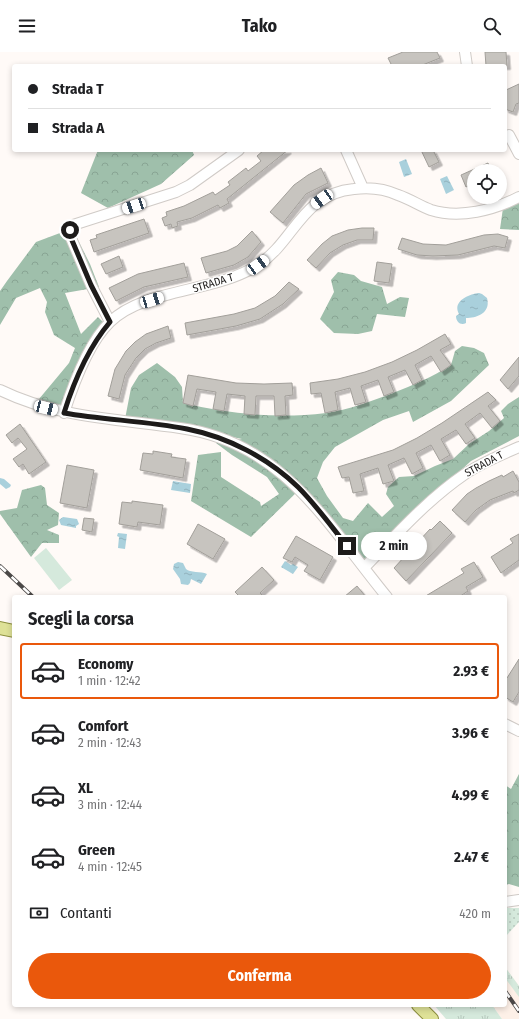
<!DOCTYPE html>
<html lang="it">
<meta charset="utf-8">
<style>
body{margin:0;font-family:"Fira Sans Condensed",sans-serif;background:#f2f2f2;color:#202124;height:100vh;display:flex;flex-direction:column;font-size:15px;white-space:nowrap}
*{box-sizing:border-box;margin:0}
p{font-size:13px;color:#757577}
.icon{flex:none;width:22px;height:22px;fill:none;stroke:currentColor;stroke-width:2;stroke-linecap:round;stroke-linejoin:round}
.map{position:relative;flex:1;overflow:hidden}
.side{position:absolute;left:12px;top:543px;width:495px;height:412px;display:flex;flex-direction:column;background:#fff;border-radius:4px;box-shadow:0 2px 6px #0003}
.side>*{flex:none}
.hud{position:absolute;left:12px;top:12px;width:495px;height:88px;border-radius:4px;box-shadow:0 2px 6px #0003;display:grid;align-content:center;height:88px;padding:0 16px;background:#fff}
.fabs{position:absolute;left:467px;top:112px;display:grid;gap:8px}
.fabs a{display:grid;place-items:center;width:40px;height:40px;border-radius:50%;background:#fff;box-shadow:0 2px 6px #0003;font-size:20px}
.end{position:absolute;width:18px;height:18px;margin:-9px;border:5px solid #1d1b1a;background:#fff;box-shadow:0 0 0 2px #fff}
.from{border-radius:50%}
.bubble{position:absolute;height:28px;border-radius:14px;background:#fff;box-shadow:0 2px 6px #0003;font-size:13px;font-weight:700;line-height:28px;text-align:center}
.car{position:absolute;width:12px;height:24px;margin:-12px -6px;border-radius:5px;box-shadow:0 0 3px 1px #0007;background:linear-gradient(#fff 24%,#345 0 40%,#fff 0 76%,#345 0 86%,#fff 0)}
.hud b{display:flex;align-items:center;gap:14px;height:38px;font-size:15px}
.hud b+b{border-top:1px solid #e0e0e0}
.hud i{width:10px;height:10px;background:#202124}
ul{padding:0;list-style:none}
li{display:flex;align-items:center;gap:12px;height:56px;margin:0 8px 6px;padding:0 8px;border:2px solid transparent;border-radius:4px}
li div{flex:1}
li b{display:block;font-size:15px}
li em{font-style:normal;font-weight:700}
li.selected{border-color:#ea580c}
li>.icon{width:36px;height:36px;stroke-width:1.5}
h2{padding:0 16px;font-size:18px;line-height:48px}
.pay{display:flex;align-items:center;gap:10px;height:44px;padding:0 16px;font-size:15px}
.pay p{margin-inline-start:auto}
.action{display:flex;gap:8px;margin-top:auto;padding:8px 16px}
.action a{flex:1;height:46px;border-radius:24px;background:#ea580c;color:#fff;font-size:16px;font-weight:700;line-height:46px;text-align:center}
header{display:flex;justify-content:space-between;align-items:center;height:52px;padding:0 16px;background:#fff;font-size:18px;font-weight:700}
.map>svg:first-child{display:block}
.built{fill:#fdf0e7}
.grass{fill:url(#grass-tufts)}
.forest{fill:url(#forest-crowns)}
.park{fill:#d5e9dc}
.garden{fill:url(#garden-dots)}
.water{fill:url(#water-ripples)}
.building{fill:#c7c4bf;stroke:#a29f9a;filter:url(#shadow)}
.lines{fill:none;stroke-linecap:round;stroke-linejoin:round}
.minor-casing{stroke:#d0cbc7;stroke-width:12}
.major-casing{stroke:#8c8f3e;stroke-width:14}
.minor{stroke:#fff;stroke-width:10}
.major{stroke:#dee197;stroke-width:12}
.rail-casing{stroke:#4b4847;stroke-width:4}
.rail{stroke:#fff;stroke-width:2.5;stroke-dasharray:8;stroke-linecap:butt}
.route{stroke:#1d1b1a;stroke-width:5}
.labels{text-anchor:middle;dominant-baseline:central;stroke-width:3;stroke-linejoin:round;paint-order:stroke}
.street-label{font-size:11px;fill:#1d1b1a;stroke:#fff}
</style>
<header><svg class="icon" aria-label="menu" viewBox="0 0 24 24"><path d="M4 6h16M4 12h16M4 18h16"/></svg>Tako<svg class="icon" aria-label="search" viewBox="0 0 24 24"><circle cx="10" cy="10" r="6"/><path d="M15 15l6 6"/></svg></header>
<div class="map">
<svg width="519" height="967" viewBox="0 0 519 967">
<defs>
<pattern id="grass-tufts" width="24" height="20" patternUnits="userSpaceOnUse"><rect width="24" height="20" fill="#d5e9dc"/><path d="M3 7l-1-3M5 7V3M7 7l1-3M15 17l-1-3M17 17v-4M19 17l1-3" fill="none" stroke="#b6c7bc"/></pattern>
<pattern id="forest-crowns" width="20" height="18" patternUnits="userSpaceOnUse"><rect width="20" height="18" fill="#9fbfab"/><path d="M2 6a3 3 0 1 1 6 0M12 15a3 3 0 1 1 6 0" fill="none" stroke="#88a493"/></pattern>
<pattern id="garden-dots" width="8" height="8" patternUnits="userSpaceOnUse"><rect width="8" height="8" fill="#d5e9dc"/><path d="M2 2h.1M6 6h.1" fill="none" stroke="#b6c7bc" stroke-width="1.8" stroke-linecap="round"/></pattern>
<pattern id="water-ripples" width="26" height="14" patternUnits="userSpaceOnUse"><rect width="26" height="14" fill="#a9d0dc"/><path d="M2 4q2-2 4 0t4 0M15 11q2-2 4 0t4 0" fill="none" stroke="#91b2bc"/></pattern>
<filter id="shadow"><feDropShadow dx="3.5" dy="3.5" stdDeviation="0" flood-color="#0004"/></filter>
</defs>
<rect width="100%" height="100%" fill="#fffaf7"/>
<!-- built -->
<path class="built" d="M 505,915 L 519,934 L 519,967 L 502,967 L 492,953 L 505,953 Z"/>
<!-- grass -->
<path class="grass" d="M 505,915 L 519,934 L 519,945 L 505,926 Z
M 434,953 L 492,953 L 502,967 L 446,967 Z"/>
<!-- forest -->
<path class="forest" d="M 98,98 L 192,98 L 194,103 L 161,132 L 108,156 L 81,141 Z
M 519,150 L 519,178 L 500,177 L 503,156 Z
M 60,181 L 77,186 L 90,212 L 99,235 L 65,241 L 81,282 L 98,265 L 104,271 L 64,354 L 39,347 L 69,311 L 75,296 L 54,283 L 45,260 L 47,250 L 40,236 L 16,246 L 0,273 L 0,239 L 7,229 L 36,190 Z
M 338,220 L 354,223 L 361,229 L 382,235 L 387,252 L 400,245 L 409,246 L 405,265 L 377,262 L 372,279 L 358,282 L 334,281 L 320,267 L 334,240 L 331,228 Z
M 462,294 L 474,296 L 484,301 L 489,313 L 451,349 L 413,370 L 409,359 L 383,368 L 335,395 L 323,410 L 317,426 L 327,444 L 343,466 L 353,469 L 368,451 L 382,465 L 394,454 L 386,442 L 388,435 L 399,425 L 414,424 L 435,414 L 453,407 L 469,392 L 489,379 L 504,366 L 501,359 L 508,352 L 519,345 L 519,384 L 471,409 L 363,508 L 302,435 L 251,485 L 191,449 L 198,403 L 221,400 L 221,425 L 260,450 L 261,454 L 279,442 L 267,425 L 232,403 L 216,391 L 242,387 L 155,369 L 125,367 L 131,336 L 139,323 L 157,311 L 175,325 L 182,335 L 183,351 C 230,362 277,367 326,361 C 348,358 372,349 393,341 C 413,333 433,325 451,313 L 455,299 Z
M 41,433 L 45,436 L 47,453 L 59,461 L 58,473 L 47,478 L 59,483 L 59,491 L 42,491 L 31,505 L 0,462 L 0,459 L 17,456 L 22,438 Z
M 519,722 L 519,835 L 509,832 L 505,833 L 505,733 L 511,737 Z"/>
<!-- park -->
<path class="park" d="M 46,496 L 72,528 L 59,538 L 34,506 Z"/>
<!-- garden -->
<path class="garden" d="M 505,856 L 519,856 L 519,870 L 505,885 Z"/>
<!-- water -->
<path class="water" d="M 406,107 L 412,122 L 404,125 L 399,110 Z
M 447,124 L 454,138 L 446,142 L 440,127 Z
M 479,241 L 482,242 L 487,246 C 491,260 478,266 466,266 L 466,271 C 461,274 456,270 456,264 L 459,262 C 452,250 468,242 479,241 Z
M 0,426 L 4,427 L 11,433 L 10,435 L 6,437 L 0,432 Z
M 173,429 L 191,432 L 190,441 L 171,438 Z
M 63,465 L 77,467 L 79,472 L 76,474 L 76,476 L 61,473 L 59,468 Z
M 118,481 L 127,482 L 125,497 L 118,496 L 119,485 L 117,484 Z
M 285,509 L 291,513 L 293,512 L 298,515 L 293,522 L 281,515 Z
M 178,510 L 183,511 C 184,513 185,515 186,517 C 190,521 201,519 207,522 L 201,532 L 191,527 L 190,531 L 188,533 L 181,532 L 180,527 L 173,517 L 174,512 Z"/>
<!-- building -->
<path class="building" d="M 403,0 L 437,0 L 440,6 L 420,14 L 392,14 L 388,6 Z
M 485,0 L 506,0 L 507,14 L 486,14 Z
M 519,32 L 519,51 L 516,52 L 513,60 L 505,57 L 505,40 L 506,38 Z
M 264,98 L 288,98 L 227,147 L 229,151 L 220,156 L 218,153 L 192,166 L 177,170 L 178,174 L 172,176 L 171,172 L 165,174 L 162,166 L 167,164 L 166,160 L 184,154 L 213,140 L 215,143 L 230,133 L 228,130 L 246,116 L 248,119 L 261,109 L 257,104 Z
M 421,98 L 433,98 L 439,110 L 429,115 Z
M 488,111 L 491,119 L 474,119 L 474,131 L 466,135 L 461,123 Z
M 321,116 L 328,131 L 306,142 L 283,171 L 270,160 L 294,133 L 308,123 Z
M 144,167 L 149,181 L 94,200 L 90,188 L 97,186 L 96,183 Z
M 362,176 L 374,176 L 373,188 L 357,188 L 343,193 L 330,201 L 316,216 L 307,208 L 322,192 L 332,184 L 348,178 Z
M 252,179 L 261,190 L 248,205 L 234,213 L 206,221 L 201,206 L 227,199 L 237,194 Z
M 498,182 L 508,185 L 505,196 L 494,194 L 458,203 L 433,204 L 417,203 L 398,197 L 402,186 L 423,192 L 446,193 L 484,183 Z
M 119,204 L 123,215 L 106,222 L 101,212 Z
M 377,210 L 392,212 L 389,231 L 374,229 Z
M 184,211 L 188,225 L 144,235 L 116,249 L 109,236 L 138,222 Z
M 289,230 L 299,237 L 283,252 L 260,267 L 236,274 L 187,283 L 185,271 L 234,262 L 255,256 L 275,244 Z
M 168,274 L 171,286 L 156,291 L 145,297 L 136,306 L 125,323 L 119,347 L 108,344 L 115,317 L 126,299 L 135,290 L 146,282 Z
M 445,282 L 451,292 L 440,298 L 451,313 L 441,320 L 431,304 L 415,313 L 422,328 L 413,333 L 405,318 L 388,325 L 394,340 L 384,344 L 378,328 L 361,334 L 366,350 L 355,353 L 350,336 L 335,340 L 338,358 L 325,361 L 321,341 L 311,342 L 310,331 L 338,327 L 365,320 L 392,310 L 417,298 Z
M 519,305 L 519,324 L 508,337 L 500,328 Z
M 188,323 L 236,331 L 264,332 L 292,331 L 293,343 L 285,344 L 286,363 L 275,364 L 274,344 L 256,344 L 255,363 L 244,362 L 245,344 L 227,342 L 224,359 L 213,357 L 216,340 L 197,337 L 193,354 L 183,351 Z
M 488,340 L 496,348 L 488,354 L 500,369 L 492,376 L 480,361 L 465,372 L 475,386 L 466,392 L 456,378 L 441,387 L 450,403 L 440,409 L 431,393 L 416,401 L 423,416 L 412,422 L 404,406 L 388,413 L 394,429 L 383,432 L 378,416 L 360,422 L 364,439 L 353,441 L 349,425 L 342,426 L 338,415 L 393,398 L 417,386 L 442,371 Z
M 20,372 L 46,410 L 29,422 L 23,412 L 19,415 L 13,407 L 27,397 L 18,386 L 12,391 L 6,383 Z
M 153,399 L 172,402 L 171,405 L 186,407 L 183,426 L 140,418 L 143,401 L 153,402 Z
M 67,413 L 94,418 L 87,456 L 60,451 Z
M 513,419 L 519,430 L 519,438 L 514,441 L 513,439 L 490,448 L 476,458 L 465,470 L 452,458 L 467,442 L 476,436 L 489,429 L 502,423 L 503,425 Z
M 132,449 L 163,453 L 160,473 L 138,470 L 137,475 L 119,472 L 122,450 L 132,451 Z
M 84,466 L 94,467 L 92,480 L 82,478 Z
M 440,469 L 452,481 L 406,529 L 394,516 L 430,477 L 431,478 Z
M 198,472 L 225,487 L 213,507 L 187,492 Z
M 519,482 L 519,508 L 501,521 L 491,505 L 513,491 L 510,487 Z
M 296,484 L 333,505 L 320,528 L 304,519 L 308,513 L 295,505 L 292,510 L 283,506 Z
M 474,510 L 483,525 L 466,535 L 468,539 L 459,545 L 424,545 L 464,521 L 461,517 Z
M 262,515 L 274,528 L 260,541 L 264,545 L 240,545 L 235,540 Z
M 357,534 L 366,545 L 344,545 Z
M 519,607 L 519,640 L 513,650 L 505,645 L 505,624 L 507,626 Z"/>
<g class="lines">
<!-- minor casing -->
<g class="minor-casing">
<path id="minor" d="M 465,0 L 467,14
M 509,83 L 519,102
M 346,98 L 363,136
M 110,270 L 91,233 L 71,186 L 70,178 L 73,173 L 176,140 L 190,133 L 239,98
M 0,338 C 57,366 118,367 180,376 C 283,390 327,472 387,545
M 64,361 C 73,333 89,290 110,270 C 145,236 215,241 258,213 C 295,189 301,142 354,137 C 369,135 385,137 398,143 C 410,147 420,154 431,158 C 460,167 494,158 519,145
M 364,516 C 396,483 427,448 465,422 C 481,411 501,403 519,395
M 505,672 L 519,679
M 505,850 L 519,848"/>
</g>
<!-- major casing -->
<g class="major-casing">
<path id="major" d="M 0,576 L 14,579
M 418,953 L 432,967"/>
</g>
<!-- minor -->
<use href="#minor" class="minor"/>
<!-- major -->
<use href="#major" class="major"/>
<!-- rail casing -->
<g class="rail-casing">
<path id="rail" d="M 0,514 L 33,545
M 505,939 L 519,959"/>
</g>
<!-- rail -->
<use href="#rail" class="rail"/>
</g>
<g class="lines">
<!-- route -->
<path class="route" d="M 70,178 L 71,186 L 91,233 L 110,270 C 88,296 74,329 64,361 C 105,368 146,369 187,377 C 228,385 268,406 298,435 C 316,453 331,474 347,494"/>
</g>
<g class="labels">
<!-- street labels -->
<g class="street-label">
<text transform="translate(213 231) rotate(-17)">STRADA T</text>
<text transform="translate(484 412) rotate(-28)">STRADA T</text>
</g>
</g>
</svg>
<div class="fabs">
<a><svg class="icon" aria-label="locate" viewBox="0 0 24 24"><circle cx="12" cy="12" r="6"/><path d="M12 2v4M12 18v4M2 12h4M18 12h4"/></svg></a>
</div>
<i class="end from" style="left:70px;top:178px"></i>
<i class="end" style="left:347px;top:494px"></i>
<div class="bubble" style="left:361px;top:480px;width:66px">2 min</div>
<i class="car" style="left:322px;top:147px;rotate:235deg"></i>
<i class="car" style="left:134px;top:154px;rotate:252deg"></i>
<i class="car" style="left:258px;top:213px;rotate:54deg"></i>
<i class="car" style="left:152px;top:248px;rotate:73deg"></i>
<i class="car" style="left:46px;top:356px;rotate:104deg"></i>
<div class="hud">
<b><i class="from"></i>Strada T</b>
<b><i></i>Strada A</b>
</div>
<section class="side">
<h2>Scegli la corsa</h2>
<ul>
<li class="selected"><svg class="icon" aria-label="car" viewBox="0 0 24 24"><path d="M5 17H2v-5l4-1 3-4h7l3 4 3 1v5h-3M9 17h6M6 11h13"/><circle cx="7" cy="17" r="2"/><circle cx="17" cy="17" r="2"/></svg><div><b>Economy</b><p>1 min · 12:42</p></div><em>2.93 €</em></li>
<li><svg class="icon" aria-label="car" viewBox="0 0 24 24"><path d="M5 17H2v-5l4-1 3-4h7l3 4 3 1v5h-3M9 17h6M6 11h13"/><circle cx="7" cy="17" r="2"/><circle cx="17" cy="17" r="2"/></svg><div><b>Comfort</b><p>2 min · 12:43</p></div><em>3.96 €</em></li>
<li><svg class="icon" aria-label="car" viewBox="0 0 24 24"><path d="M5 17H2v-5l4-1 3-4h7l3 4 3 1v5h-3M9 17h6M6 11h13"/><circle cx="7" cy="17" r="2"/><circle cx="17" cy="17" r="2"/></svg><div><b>XL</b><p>3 min · 12:44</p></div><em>4.99 €</em></li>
<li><svg class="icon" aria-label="car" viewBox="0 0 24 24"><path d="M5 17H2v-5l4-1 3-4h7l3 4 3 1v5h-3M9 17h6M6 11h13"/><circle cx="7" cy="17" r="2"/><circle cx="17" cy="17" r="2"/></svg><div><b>Green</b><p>4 min · 12:45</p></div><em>2.47 €</em></li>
</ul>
<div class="pay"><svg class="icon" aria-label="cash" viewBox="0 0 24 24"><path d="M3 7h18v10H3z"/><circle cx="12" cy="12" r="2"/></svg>Contanti<p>420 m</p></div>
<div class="action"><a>Conferma</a></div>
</section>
</div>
